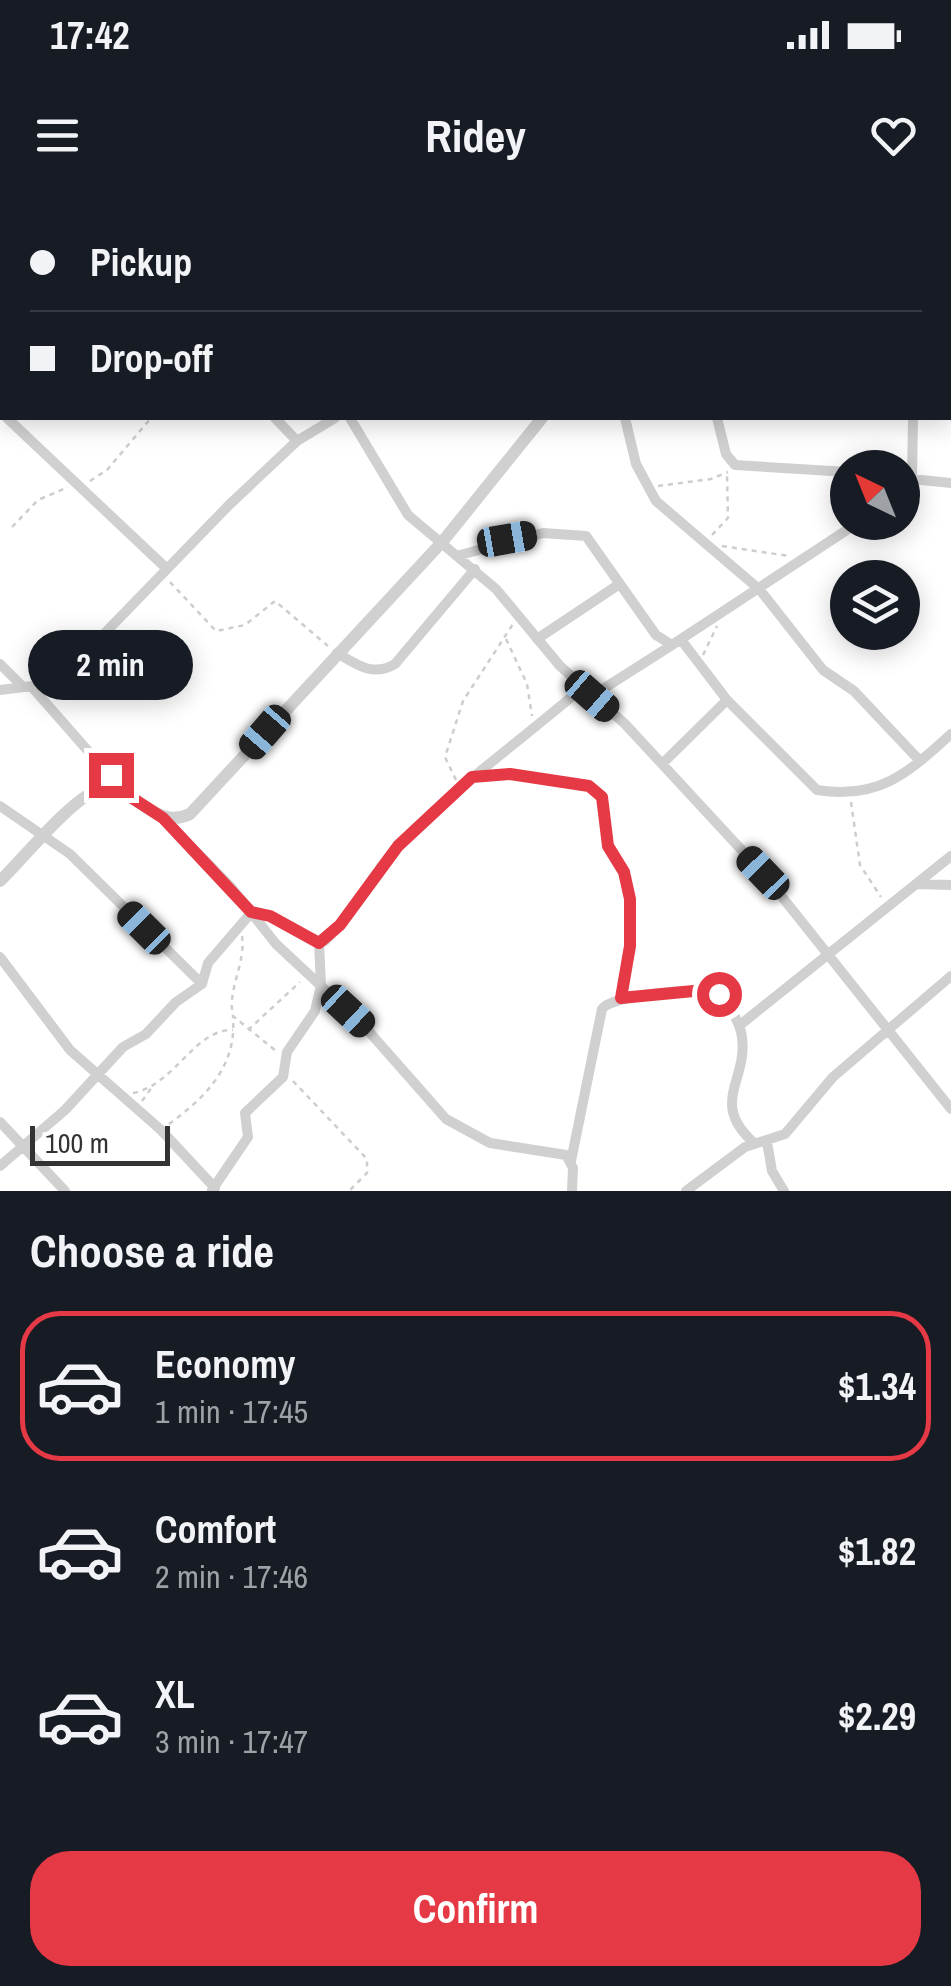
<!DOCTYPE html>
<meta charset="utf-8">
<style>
body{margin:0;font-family:"Archivo Narrow",sans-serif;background:#20242c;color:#f1f3f6;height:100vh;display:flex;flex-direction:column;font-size:38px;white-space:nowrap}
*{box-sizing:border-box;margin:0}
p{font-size:32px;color:#9ea1a6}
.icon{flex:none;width:55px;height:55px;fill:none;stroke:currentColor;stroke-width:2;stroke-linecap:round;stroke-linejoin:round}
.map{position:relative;height:991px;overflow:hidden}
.drawer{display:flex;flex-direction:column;background:#171b24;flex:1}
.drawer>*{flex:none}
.top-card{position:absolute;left:0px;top:0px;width:952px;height:220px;box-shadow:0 5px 25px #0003;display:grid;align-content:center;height:220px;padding:0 30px;background:#171b24}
.needle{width:65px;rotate:317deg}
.tools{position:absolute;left:830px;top:250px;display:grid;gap:20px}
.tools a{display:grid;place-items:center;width:90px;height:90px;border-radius:50%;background:#171b24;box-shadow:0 5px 25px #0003;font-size:50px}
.scale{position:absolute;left:30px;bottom:25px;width:140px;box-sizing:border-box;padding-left:10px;border:5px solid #333;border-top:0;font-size:28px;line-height:35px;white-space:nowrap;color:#333;-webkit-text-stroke:8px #fff;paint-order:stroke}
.end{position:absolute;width:45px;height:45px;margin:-22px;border:12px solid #e63946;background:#fff;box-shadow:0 0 0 5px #fff}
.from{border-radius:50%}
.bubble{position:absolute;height:70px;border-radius:35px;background:#171b24;box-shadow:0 5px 25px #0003;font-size:32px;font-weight:700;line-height:70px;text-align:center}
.car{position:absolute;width:30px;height:60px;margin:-30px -15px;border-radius:12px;box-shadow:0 0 8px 2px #0007;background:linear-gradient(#222 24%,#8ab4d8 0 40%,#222 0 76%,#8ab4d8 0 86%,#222 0)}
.top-card b{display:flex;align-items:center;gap:35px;height:95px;font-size:38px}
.top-card b+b{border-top:2px solid #363941}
.top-card i{width:25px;height:25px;background:#f1f3f6}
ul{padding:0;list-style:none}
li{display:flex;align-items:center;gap:30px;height:150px;margin:0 20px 15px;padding:0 10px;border:5px solid transparent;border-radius:40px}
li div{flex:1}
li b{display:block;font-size:38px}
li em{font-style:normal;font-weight:700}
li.active{border-color:#e63946}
li>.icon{width:90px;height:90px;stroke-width:1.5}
h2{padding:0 30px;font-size:45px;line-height:120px}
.cta{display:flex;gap:20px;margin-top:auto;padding:20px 30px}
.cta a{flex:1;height:115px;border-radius:40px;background:#e63946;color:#fff;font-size:40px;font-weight:700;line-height:115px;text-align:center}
.status{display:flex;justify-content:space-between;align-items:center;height:70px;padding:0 50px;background:#171b24;direction:ltr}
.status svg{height:28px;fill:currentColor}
header{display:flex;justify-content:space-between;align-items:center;height:130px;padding:0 30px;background:#171b24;font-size:45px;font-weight:700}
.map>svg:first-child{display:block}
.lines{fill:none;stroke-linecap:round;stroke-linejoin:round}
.path{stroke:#cdcdcd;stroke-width:2.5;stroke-dasharray:5 5;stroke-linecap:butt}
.minor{stroke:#d0d0d0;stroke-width:10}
.tertiary{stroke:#d0d0d0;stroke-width:12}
.route{stroke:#e63946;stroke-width:12}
</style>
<div class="status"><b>17:42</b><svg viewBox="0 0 49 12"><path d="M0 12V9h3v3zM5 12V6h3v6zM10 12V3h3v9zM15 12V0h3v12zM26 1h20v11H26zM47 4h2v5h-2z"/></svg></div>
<header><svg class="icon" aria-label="menu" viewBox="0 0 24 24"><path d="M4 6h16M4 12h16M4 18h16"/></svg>Ridey<svg class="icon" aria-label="heart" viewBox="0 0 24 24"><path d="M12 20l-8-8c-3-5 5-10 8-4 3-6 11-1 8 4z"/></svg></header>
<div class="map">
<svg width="951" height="991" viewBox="0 0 951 991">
<rect width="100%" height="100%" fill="#fff"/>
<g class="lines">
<!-- path -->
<path class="path" d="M 383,0 L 386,2
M 316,2 L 318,0
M 642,2 L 650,0
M 0,32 L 2,32
M 90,281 L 107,270 L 151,218
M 658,286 L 711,279 L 728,272
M 12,327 L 38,300 L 68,287
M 712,335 L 728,318 L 727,275
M 722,346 L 789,356
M 170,382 L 216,431 L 245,425 L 275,401 L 328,446
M 506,439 L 527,484 L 532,516
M 703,455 L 717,426
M 456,580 L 445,557 L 463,501 L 513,424
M 851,602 L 860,665 L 881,697
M 242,736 C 246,764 227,789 233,816 L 276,851
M 248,830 L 300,782
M 293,881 L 367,959 L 367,973 L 349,991
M 133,893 C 175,885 194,829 233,830
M 142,901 L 152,887
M 169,924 C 206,897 237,866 233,817"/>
<!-- minor -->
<path class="minor" d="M 669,0 L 669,2
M 887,0 L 888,2
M 420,2 L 422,0
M 467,2 L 468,0
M 689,2 L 691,0
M 0,121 L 2,118
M 7,218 L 166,368
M 275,218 L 297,241
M 350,218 L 408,315 L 496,389 L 560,466 L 625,524 L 763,673 L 951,909
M 625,218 L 636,264 L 656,301 L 760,390 L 823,470 L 854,491 L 920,561
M 717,218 L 726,254 L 735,265 L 848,272
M 902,278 L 951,283
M 902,288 L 912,279 L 913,218
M 460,355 L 543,333 L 586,336 L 656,435 L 672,445 L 859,322
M 537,439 L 618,385
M 682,441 L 727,500 L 817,590 C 879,600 908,573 951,534
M 337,453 C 357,465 373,477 395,464 L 475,369
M 0,464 L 22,486
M 31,486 L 125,593
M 0,490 L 48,484 L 69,470 L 229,305 L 297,241 L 335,218
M 592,496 L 672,445
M 662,564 L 727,500
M 473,577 L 510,574 L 579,584 L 589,586 L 602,597 L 608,646 L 624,672 L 630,699 L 630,746 L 621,798
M 0,606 L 70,654 L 202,784
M 163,618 L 231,687 L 276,744 L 364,826 L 446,919 L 490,943 L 566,955 L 573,968 L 572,991
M 918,684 L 951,685
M 0,757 L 70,850 L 161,930 L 215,988
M 740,825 L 951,656
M 0,922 L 65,991
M 767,942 L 772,971 L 784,991
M 571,961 L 602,809 C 611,795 703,786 719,794 C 729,806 740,821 742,837 C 748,881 709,903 754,943
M 0,966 L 65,910 L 123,847 L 146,834 L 176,802 L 202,784 L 208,763 L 251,713 L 270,716 L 319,743 L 325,741 C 355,712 372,673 401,643 C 457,585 522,540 583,487
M 212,990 L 248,937 L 245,913 L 283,877 L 287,852 L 315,811 L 321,785 L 319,743
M 686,991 L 745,947 L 785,934 L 833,877 L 951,776"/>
<!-- tertiary -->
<path class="tertiary" d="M 278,0 L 280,2
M 950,105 L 951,105
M 0,681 C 21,661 73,597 97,591 C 134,581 153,632 190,614 L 443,341 L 542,218"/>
</g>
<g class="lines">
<!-- route -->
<path class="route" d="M 111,575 L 126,594 L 163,618 L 251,712 L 270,716 L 319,743 L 340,725 L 398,646 L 472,577 L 510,574 L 589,586 L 602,597 L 608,646 L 624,672 L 630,699 L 630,746 L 621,798 L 704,790 L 719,794"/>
</g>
</svg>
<div class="tools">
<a><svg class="needle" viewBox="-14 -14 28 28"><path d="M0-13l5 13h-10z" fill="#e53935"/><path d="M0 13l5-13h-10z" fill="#9ea1a6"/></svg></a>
<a><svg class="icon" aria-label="layers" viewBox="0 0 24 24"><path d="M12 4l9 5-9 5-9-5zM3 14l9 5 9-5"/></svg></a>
</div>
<div class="scale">100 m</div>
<i class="end from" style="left:719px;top:794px"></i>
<i class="end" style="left:111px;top:575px"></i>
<div class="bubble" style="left:28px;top:430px;width:165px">2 min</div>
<i class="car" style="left:507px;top:339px;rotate:80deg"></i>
<i class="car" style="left:592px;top:496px;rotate:131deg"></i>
<i class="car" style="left:265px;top:532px;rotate:221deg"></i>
<i class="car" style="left:763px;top:673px;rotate:316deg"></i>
<i class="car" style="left:144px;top:728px;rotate:315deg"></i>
<i class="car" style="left:348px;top:811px;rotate:133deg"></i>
<div class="top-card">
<b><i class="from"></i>Pickup</b>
<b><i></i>Drop-off</b>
</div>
</div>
<section class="drawer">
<h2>Choose a ride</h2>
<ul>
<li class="active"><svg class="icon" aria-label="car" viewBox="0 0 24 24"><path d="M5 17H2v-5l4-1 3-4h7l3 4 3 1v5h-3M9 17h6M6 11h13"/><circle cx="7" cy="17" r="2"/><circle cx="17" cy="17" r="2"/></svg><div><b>Economy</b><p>1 min · 17:45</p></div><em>$1.34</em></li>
<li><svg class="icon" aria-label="car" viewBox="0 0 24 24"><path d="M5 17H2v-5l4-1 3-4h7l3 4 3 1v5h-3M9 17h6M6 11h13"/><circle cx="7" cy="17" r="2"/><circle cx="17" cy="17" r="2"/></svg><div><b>Comfort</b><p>2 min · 17:46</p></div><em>$1.82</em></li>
<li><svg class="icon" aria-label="car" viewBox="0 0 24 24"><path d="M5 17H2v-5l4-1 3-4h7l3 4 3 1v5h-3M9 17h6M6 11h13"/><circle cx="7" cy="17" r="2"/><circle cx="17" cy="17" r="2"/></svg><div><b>XL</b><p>3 min · 17:47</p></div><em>$2.29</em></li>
</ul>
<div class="cta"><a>Confirm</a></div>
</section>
